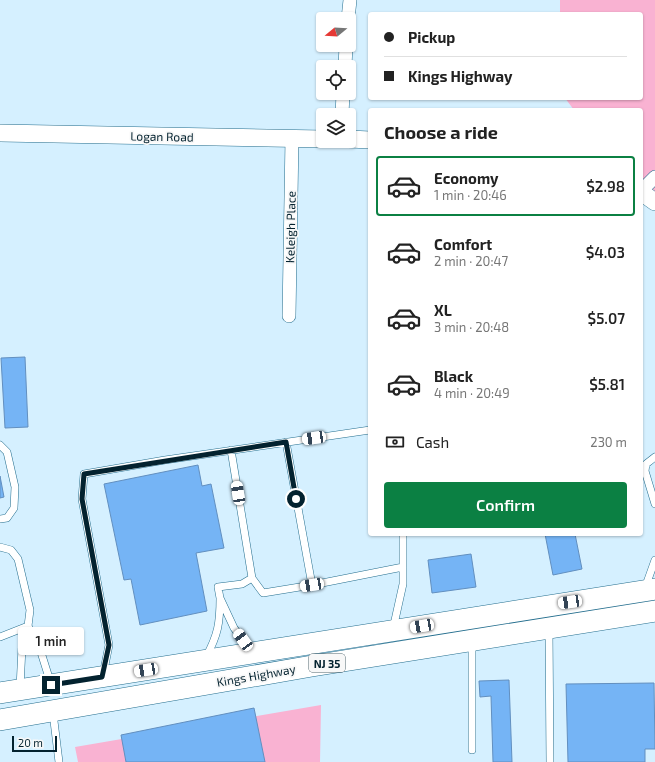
<!DOCTYPE html>
<meta charset="utf-8">
<style>
body{margin:0;font-family:"Exo 2",sans-serif;background:#f6f6f6;color:#222;height:100vh;display:flex;flex-direction:column;font-size:15px;white-space:nowrap}
*{box-sizing:border-box;margin:0}
p{font-size:13px;color:#767676}
.icon{flex:none;width:22px;height:22px;fill:none;stroke:currentColor;stroke-width:2;stroke-linecap:round;stroke-linejoin:round}
.map{position:relative;flex:1;overflow:hidden}
.drawer{position:absolute;left:368px;top:108px;width:275px;height:428px;display:flex;flex-direction:column;background:#fff;border-radius:4px;box-shadow:0 1px 3px #0004}
.drawer>*{flex:none}
.banner{position:absolute;left:368px;top:12px;width:275px;height:88px;border-radius:4px;box-shadow:0 1px 3px #0004;display:grid;align-content:center;height:88px;padding:0 16px;background:#fff}
.needle{width:26px;rotate:252deg}
.tools{position:absolute;left:316px;top:12px;display:grid;gap:8px}
.tools a{display:grid;place-items:center;width:40px;height:40px;border-radius:4px;background:#fff;box-shadow:0 1px 3px #0004;font-size:20px}
.scale{position:absolute;left:12px;bottom:10px;width:45px;box-sizing:border-box;padding-left:4px;border:2px solid #03222f;border-top:0;font-size:11px;line-height:14px;white-space:nowrap;color:#03222f;-webkit-text-stroke:3px #f8f8f8;paint-order:stroke}
.end{position:absolute;width:18px;height:18px;margin:-9px;border:5px solid #03222f;background:#fff;box-shadow:0 0 0 2px #fff}
.from{border-radius:50%}
.bubble{position:absolute;height:28px;border-radius:4px;background:#fff;box-shadow:0 1px 3px #0004;font-size:13px;font-weight:600;line-height:28px;text-align:center}
.car{position:absolute;width:12px;height:24px;margin:-12px -6px;border-radius:5px;box-shadow:0 0 3px 1px #0007;background:linear-gradient(#fff 24%,#345 0 40%,#fff 0 76%,#345 0 86%,#fff 0)}
.banner b{display:flex;align-items:center;gap:14px;height:38px;font-size:15px}
.banner b+b{border-top:1px solid #e0e0e0}
.banner i{width:10px;height:10px;background:#222}
ul{padding:0;list-style:none}
li{display:flex;align-items:center;gap:12px;height:60px;margin:0 8px 6px;padding:0 8px;border:2px solid transparent;border-radius:4px}
li div{flex:1}
li b{display:block;font-size:15px}
li em{font-style:normal;font-weight:600}
li.current{border-color:#0b8043}
li>.icon{width:36px;height:36px;stroke-width:1.5}
h2{padding:0 16px;font-size:18px;line-height:48px}
.pay{display:flex;align-items:center;gap:10px;height:44px;padding:0 16px;font-size:15px}
.pay p{margin-inline-start:auto}
.button{display:flex;gap:8px;margin-top:auto;padding:8px 16px}
.button a{flex:1;height:46px;border-radius:4px;background:#0b8043;color:#fff;font-size:16px;font-weight:600;line-height:46px;text-align:center}
.map>svg:first-child{display:block}
.green{fill:#f9b2d2}
.building{fill:#75b4f5;stroke:#628fbf}
.lines{fill:none;stroke-linecap:round;stroke-linejoin:round}
.service-casing{stroke:#246e8e;stroke-width:8}
.minor-casing{stroke:#246e8e;stroke-width:14}
.tertiary-casing{stroke:#246e8e;stroke-width:18}
.primary-casing{stroke:#246e8e;stroke-width:22}
.service{stroke:#fff;stroke-width:7}
.minor{stroke:#fff;stroke-width:13}
.tertiary{stroke:#fff;stroke-width:17}
.primary{stroke:#fff;stroke-width:21}
.route{stroke:#03222f;stroke-width:5}
.labels{text-anchor:middle;dominant-baseline:central;stroke-width:3.5;stroke-linejoin:round;paint-order:stroke}
.shield{fill:#f8f8f8;stroke:#4c626b;stroke-width:1}
.shield-label{font-size:11px;font-weight:bold;fill:#03222f}
.street-label{font-size:12px;fill:#03222f;stroke:#f8f8f8}
</style>
<div class="map">
<svg width="655" height="762" viewBox="0 0 655 762">
<rect width="100%" height="100%" fill="#d5f0ff"/>
<!-- green -->
<path class="green" d="M 560,0 L 655,0 L 655,195 L 641,183 L 641,110 L 574,110 L 565,98 L 641,98 L 641,14 L 560,14 Z
M 321,705 L 320,762 L 78,762 L 75,747 Z"/>
<!-- building -->
<path class="building" d="M 25,357 L 28,427 L 5,428 L 1,358 Z
M 198,465 L 202,486 L 211,484 L 224,548 L 196,553 L 207,611 L 140,625 L 131,579 L 124,580 L 104,484 Z
M 0,476 L 4,497 L 0,498 Z
M 545,534 L 575,534 L 582,569 L 553,575 Z
M 471,554 L 476,587 L 432,593 L 428,560 Z
M 509,680 L 512,762 L 493,762 L 491,696 L 480,697 L 479,681 Z
M 654,683 L 655,749 L 645,749 L 645,762 L 568,762 L 566,684 Z
M 254,708 L 265,762 L 126,762 L 121,735 Z"/>
<g class="lines">
<!-- service casing -->
<g class="service-casing">
<path id="service" d="M 0,445 L 7,452 L 15,487 L 14,508 L 7,518 L 0,519
M 655,457 L 646,464 L 645,471 L 655,504
M 0,547 L 11,550 L 18,559 L 30,610 L 28,626 L 22,647 L 20,688
M 252,578 L 263,593 L 312,585 L 286,442
M 312,585 L 403,567
M 645,588 L 655,560
M 220,598 L 218,587 L 242,584 L 252,578 L 231,450
M 28,626 L 39,646 L 51,684
M 393,629 L 403,584 L 403,534
M 549,629 L 550,762
M 0,637 L 28,626
M 472,642 L 472,750
M 206,657 C 218,635 220,623 220,598 L 234,628 L 251,651
M 103,675 L 109,645 L 82,499 L 84,474 L 165,460 L 370,430
M 53,713 L 59,762"/>
</g>
<!-- minor casing -->
<g class="minor-casing">
<path id="minor" d="M 348,19 L 350,0
M 345,67 L 346,45
M 342,115 L 343,93
M 641,191 L 655,177
M 289,316 L 292,138"/>
</g>
<!-- tertiary casing -->
<g class="tertiary-casing">
<path id="tertiary" d="M 0,133 L 323,139
M 349,139 L 370,140
M 641,192 L 655,202"/>
</g>
<!-- primary casing -->
<g class="primary-casing">
<path id="primary" d="M 0,693 L 655,589
M 0,720 L 312,666 L 655,611"/>
</g>
<!-- service -->
<use href="#service" class="service"/>
<!-- minor -->
<use href="#minor" class="minor"/>
<!-- tertiary -->
<use href="#tertiary" class="tertiary"/>
<!-- primary -->
<use href="#primary" class="primary"/>
</g>
<g class="lines">
<!-- route -->
<path class="route" d="M 51,685 L 102,677 L 109,645 L 82,499 L 84,474 L 286,442 L 296,499"/>
</g>
<g class="labels">
<!-- shield labels -->
<rect class="shield" x="309" y="654" width="36" height="18" rx="3"/>
<g class="shield-label">
<text x="327" y="663">NJ 35</text>
</g>
<!-- street labels -->
<g class="street-label">
<text transform="translate(162 136) rotate(1)">Logan Road</text>
<text transform="translate(290 227) rotate(-89)">Keleigh Place</text>
<text transform="translate(256 675) rotate(-10)">Kings Highway</text>
</g>
</g>
</svg>
<div class="tools">
<a><svg class="needle" viewBox="-14 -14 28 28"><path d="M0-13l5 13h-10z" fill="#e53935"/><path d="M0 13l5-13h-10z" fill="#767676"/></svg></a>
<a><svg class="icon" aria-label="locate" viewBox="0 0 24 24"><circle cx="12" cy="12" r="6"/><path d="M12 2v4M12 18v4M2 12h4M18 12h4"/></svg></a>
<a><svg class="icon" aria-label="layers" viewBox="0 0 24 24"><path d="M12 4l9 5-9 5-9-5zM3 14l9 5 9-5"/></svg></a>
</div>
<div class="scale">20 m</div>
<i class="end from" style="left:296px;top:499px"></i>
<i class="end" style="left:51px;top:685px"></i>
<div class="bubble" style="left:18px;top:627px;width:66px">1 min</div>
<i class="car" style="left:314px;top:438px;rotate:262deg"></i>
<i class="car" style="left:238px;top:493px;rotate:351deg"></i>
<i class="car" style="left:312px;top:585px;rotate:261deg"></i>
<i class="car" style="left:570px;top:602px;rotate:262deg"></i>
<i class="car" style="left:422px;top:626px;rotate:260deg"></i>
<i class="car" style="left:243px;top:640px;rotate:324deg"></i>
<i class="car" style="left:146px;top:670px;rotate:261deg"></i>
<div class="banner">
<b><i class="from"></i>Pickup</b>
<b><i></i>Kings Highway</b>
</div>
<section class="drawer">
<h2>Choose a ride</h2>
<ul>
<li class="current"><svg class="icon" aria-label="car" viewBox="0 0 24 24"><path d="M5 17H2v-5l4-1 3-4h7l3 4 3 1v5h-3M9 17h6M6 11h13"/><circle cx="7" cy="17" r="2"/><circle cx="17" cy="17" r="2"/></svg><div><b>Economy</b><p>1 min · 20:46</p></div><em>$2.98</em></li>
<li><svg class="icon" aria-label="car" viewBox="0 0 24 24"><path d="M5 17H2v-5l4-1 3-4h7l3 4 3 1v5h-3M9 17h6M6 11h13"/><circle cx="7" cy="17" r="2"/><circle cx="17" cy="17" r="2"/></svg><div><b>Comfort</b><p>2 min · 20:47</p></div><em>$4.03</em></li>
<li><svg class="icon" aria-label="car" viewBox="0 0 24 24"><path d="M5 17H2v-5l4-1 3-4h7l3 4 3 1v5h-3M9 17h6M6 11h13"/><circle cx="7" cy="17" r="2"/><circle cx="17" cy="17" r="2"/></svg><div><b>XL</b><p>3 min · 20:48</p></div><em>$5.07</em></li>
<li><svg class="icon" aria-label="car" viewBox="0 0 24 24"><path d="M5 17H2v-5l4-1 3-4h7l3 4 3 1v5h-3M9 17h6M6 11h13"/><circle cx="7" cy="17" r="2"/><circle cx="17" cy="17" r="2"/></svg><div><b>Black</b><p>4 min · 20:49</p></div><em>$5.81</em></li>
</ul>
<div class="pay"><svg class="icon" aria-label="cash" viewBox="0 0 24 24"><path d="M3 7h18v10H3z"/><circle cx="12" cy="12" r="2"/></svg>Cash<p>230 m</p></div>
<div class="button"><a>Confirm</a></div>
</section>
</div>
